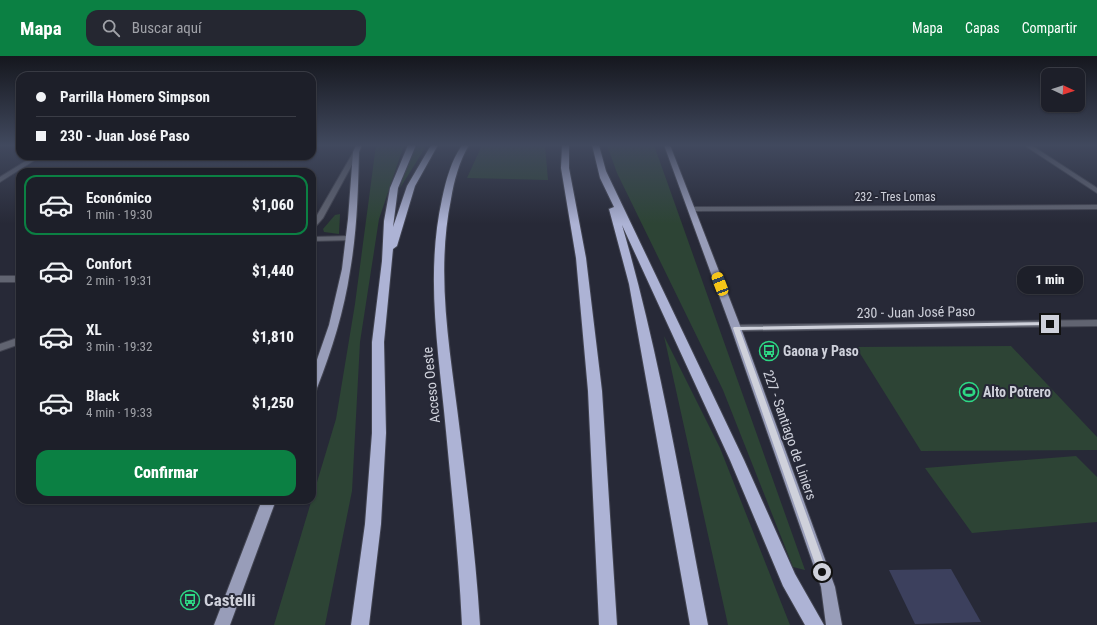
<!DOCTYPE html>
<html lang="es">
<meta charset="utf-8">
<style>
body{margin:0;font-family:"Roboto Condensed",sans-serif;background:#252731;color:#f1f3f6;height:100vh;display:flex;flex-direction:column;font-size:15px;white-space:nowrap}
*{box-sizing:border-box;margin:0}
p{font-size:13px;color:#a0a2a8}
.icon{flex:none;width:22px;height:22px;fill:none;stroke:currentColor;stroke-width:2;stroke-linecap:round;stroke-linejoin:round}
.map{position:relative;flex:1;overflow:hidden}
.panel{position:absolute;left:16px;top:112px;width:300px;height:336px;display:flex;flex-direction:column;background:#1d1f29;border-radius:12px;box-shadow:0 1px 3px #0004,0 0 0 1px #3b3d46}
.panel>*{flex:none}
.top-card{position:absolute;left:16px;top:16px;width:300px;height:88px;border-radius:12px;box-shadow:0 1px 3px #0004,0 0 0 1px #3b3d46;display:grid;align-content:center;height:88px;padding:0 20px;background:#1d1f29}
.needle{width:26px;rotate:94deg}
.buttons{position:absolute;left:1041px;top:12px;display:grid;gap:8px}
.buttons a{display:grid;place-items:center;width:44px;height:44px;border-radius:8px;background:#1d1f29;box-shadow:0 1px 3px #0004,0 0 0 1px #3b3d46;font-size:20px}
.end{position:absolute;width:18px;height:18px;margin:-9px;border:5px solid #cfd1db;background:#111;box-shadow:0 0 0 2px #111}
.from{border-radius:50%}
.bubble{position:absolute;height:28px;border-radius:12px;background:#1d1f29;box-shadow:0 1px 3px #0004,0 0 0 1px #3b3d46;font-size:13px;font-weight:800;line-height:28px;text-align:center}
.car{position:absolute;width:12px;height:24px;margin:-12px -6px;border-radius:5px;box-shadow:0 0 3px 1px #0007;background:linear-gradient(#f5c518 24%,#345 0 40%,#f5c518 0 76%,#345 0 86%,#f5c518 0)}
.top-card b{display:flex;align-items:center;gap:14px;height:38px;font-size:15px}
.top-card b+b{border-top:1px solid #3b3d46}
.top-card i{width:10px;height:10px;background:#f1f3f6}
ul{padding:7px 0 0;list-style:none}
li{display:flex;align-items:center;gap:12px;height:60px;margin:0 8px 6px;padding:0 12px;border:2px solid transparent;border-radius:12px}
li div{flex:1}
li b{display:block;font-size:15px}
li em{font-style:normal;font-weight:800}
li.selected{border-color:#0b8043}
li>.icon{width:36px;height:36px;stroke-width:1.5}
.button{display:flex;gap:8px;margin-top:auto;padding:8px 20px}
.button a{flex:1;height:46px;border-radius:12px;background:#0b8043;color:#fff;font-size:16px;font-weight:800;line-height:46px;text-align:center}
header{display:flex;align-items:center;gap:24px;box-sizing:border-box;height:56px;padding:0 20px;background:#0b8043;color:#fff}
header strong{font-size:19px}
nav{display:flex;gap:22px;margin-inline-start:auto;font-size:14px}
.search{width:280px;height:36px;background:#252731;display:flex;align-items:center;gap:10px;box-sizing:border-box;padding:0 14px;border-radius:12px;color:#a0a2a8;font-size:15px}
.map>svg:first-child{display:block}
.green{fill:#2d4435}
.building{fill:#3c405d}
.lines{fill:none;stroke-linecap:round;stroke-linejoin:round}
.minor-casing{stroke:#424451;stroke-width:2}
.major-casing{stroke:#424451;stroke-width:2}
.highway-casing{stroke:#424451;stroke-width:2}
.minor{fill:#616471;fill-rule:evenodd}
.major{fill:#989db9;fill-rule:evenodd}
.highway{fill:#adb3d5;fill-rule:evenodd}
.route{fill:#cfd1db}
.labels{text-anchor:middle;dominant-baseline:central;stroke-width:4;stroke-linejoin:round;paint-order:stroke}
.far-street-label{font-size:12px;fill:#cfd1db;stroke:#272937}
.street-label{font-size:14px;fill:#cfd1db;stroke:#272937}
.poi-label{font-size:14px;font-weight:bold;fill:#cfd1db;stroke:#272937;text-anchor:start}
.near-poi-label{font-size:17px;font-weight:bold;fill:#cfd1db;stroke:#272937;text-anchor:start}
</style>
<header>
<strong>Mapa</strong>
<div class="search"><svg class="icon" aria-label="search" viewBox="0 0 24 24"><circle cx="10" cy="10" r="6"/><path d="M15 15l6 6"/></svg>Buscar aquí</div>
<nav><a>Mapa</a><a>Capas</a><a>Compartir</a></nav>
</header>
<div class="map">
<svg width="1097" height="569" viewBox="0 0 1097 569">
<rect width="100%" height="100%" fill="#272937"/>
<!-- green -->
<path class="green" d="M 376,89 L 405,89 L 402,95 L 379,163 L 360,286 L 352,435 L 325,569 L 274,569 L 336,363 L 355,248 Z
M 416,89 L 427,89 L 400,132 L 406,111 Z
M 482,89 L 545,89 L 548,124 L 467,122 Z
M 607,89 L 654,89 L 805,514 L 793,511 L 723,334 L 617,117 Z
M 340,158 L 339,178 L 324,176 L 323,173 L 335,159 Z
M 664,280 L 720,392 L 790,569 L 728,569 Z
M 1011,290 L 1097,381 L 1097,394 L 921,395 L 856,291 Z
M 1076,400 L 1097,421 L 1097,466 L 972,477 L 925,412 Z"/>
<!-- building -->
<path class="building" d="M 951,513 L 981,566 L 915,568 L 889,514 Z"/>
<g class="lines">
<!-- minor casing -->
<g class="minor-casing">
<path id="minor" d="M 1024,89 L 1031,89 L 1097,132 L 1097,137 Z
M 354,95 L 359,96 L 323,162 L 315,171 L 312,171 L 312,165 L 316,161 Z
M 34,100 L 41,100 L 0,126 L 0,121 Z
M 1097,149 L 1097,153 L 692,155 L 688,153 L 692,151 Z
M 350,180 L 353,180 L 353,184 L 312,185 L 312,181 Z
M 0,220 L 20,220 L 20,226 L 0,226 Z
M 1097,264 L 1097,270 L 736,275 L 731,272 L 736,269 Z
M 20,281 L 20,288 L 0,295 L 0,288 Z"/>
</g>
<!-- major casing -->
<g class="major-casing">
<path id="major" d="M 356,89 L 362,89 L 359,96 C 358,136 357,175 350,215 C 344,255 332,294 317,332 L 316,335 L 312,336 L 312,318 L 329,269 L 342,213 L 348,163 L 353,96 Z
M 664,89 L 670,89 L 741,272 L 835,531 L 842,569 L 826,569 L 821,531 L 731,272 Z
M 262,444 L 276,444 L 230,569 L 214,569 Z"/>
</g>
<!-- highway casing -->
<g class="highway-casing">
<path id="highway" d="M 408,89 L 416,89 L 398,132 L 393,171 L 407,130 L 431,89 L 438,89 L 415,130 L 397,190 L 393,193 L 384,286 L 386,377 L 381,468 L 369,569 L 351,569 L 365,468 L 372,377 L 372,286 L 382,205 L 384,165 L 390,132 Z
M 462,89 L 469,89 C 459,106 454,125 451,143 C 435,221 451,299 460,376 C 468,440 476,504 480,569 L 462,569 C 459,504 452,440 446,375 C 439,298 425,220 442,143 C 446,124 451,105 462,89 Z
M 562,89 L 569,89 L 569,112 L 586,202 L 602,335 L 617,569 L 599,569 L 588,335 L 576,202 L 561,112 Z
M 592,89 L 599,89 L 606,115 L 744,404 L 795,518 L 824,569 L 805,569 L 783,530 L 730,404 L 622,169 C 660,299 682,435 708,569 L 690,569 L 629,228 L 609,153 L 614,151 L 600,122 Z"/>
</g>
<!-- minor -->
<use href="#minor" class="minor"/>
<!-- major -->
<use href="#major" class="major"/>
<!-- highway -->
<use href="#highway" class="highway"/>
</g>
<!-- sky -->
<linearGradient id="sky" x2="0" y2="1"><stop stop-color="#15171e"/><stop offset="0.53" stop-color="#41495e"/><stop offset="1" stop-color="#41495e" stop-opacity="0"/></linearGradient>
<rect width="1097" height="168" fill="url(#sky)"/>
<!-- route -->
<path class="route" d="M 1050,266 L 1053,268 L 1052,269 L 740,274 L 827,516 L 826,519 L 822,521 L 819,519 L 733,272 L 734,271 Z"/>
<!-- icons -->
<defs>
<g id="bus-ring" transform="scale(1)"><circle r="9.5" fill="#272937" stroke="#2dd884" stroke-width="1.5"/><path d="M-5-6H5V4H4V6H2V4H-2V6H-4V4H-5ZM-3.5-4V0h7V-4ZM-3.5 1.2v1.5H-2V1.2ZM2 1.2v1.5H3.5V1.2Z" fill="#2dd884"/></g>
<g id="stadium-ring" transform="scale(1)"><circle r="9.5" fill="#272937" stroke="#2dd884" stroke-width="1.5"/><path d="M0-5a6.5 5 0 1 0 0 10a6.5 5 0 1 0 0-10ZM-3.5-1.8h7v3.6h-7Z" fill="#2dd884"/></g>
</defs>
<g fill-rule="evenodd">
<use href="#bus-ring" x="769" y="295"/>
<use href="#stadium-ring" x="969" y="336"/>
<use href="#bus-ring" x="190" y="544"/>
</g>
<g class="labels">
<!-- far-street labels -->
<g class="far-street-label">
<text x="895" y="141">232 - Tres Lomas</text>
</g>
<!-- street labels -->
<g class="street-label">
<text transform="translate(916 256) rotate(-1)">230 - Juan José Paso</text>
<text transform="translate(431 329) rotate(-96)">Acceso Oeste</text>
<text transform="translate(790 379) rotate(71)">227 - Santiago de Liniers</text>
</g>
<!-- poi labels -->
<g class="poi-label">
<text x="783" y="295">Gaona y Paso</text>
<text x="983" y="336">Alto Potrero</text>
</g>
<!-- near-poi labels -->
<g class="near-poi-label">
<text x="204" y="544">Castelli</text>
</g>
</g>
</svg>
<div class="buttons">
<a><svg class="needle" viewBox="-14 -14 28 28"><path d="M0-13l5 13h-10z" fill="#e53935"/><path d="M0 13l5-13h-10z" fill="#a0a2a8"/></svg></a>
</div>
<i class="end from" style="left:822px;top:516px"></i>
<i class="end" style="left:1050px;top:268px"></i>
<div class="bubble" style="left:1017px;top:210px;width:66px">1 min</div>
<i class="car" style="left:720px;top:228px;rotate:339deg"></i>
<div class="top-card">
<b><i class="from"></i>Parrilla Homero Simpson</b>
<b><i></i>230 - Juan José Paso</b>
</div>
<section class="panel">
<ul>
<li class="selected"><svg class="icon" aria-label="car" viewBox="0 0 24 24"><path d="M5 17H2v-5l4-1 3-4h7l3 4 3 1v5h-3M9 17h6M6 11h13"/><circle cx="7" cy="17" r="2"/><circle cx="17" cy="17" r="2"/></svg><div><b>Económico</b><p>1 min · 19:30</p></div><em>$1,060</em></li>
<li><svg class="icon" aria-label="car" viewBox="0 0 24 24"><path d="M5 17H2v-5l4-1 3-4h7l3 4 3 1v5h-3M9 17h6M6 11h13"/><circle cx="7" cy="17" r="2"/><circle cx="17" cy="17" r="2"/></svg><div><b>Confort</b><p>2 min · 19:31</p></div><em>$1,440</em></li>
<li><svg class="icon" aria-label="car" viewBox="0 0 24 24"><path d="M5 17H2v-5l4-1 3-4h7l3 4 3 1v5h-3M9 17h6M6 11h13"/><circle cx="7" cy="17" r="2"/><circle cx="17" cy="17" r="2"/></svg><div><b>XL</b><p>3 min · 19:32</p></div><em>$1,810</em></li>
<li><svg class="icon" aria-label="car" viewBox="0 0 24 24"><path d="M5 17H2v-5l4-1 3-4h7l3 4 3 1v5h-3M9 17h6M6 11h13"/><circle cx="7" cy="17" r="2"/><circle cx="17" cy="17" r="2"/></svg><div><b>Black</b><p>4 min · 19:33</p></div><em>$1,250</em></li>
</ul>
<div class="button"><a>Confirmar</a></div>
</section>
</div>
